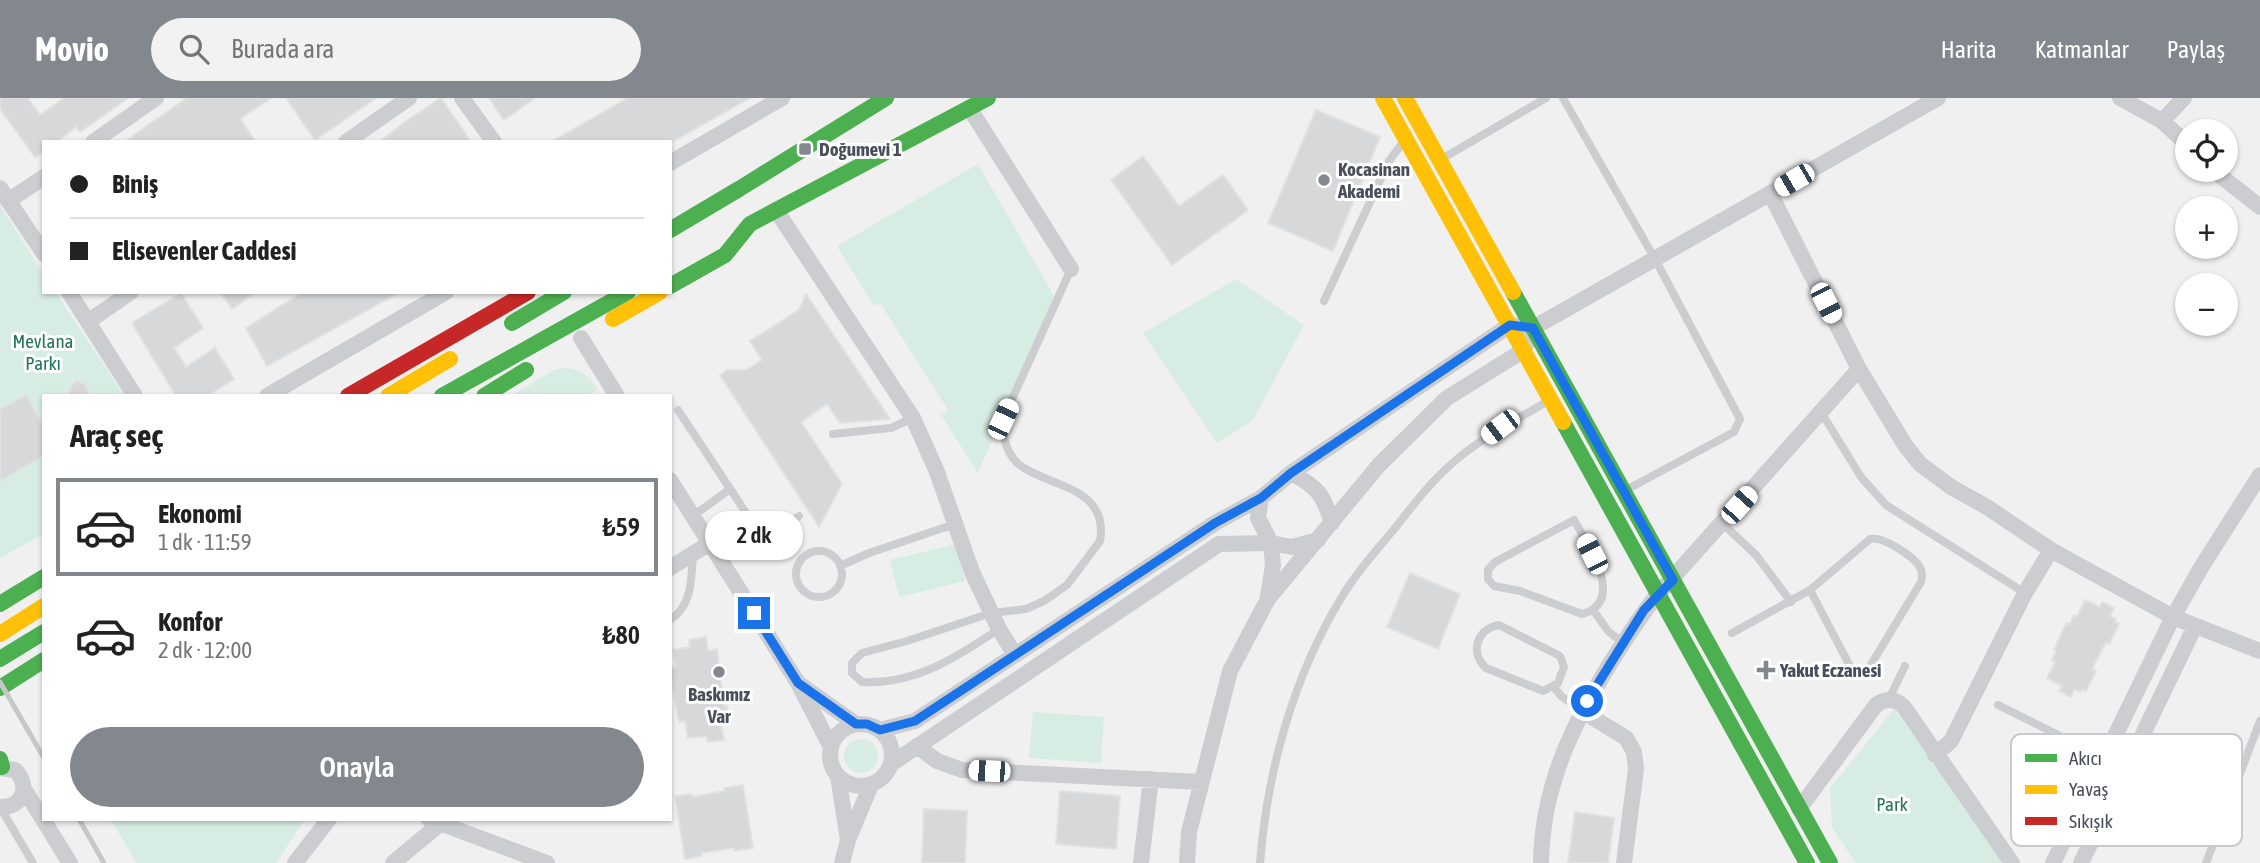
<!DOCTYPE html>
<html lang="tr">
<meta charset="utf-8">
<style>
body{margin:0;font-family:"Asap Condensed",sans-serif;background:#f2f2f2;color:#222;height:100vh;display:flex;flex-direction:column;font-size:26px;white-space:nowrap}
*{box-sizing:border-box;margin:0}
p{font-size:23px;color:#767676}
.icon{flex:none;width:38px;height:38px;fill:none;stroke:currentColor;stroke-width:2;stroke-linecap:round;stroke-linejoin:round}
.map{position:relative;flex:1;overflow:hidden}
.details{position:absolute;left:42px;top:296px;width:630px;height:427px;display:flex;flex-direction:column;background:#fff;border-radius:0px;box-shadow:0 2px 5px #0004}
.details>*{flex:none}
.hud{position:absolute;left:42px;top:42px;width:630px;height:154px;border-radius:0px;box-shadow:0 2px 5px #0004;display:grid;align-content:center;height:154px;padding:0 28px;background:#fff}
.controls{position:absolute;left:2175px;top:21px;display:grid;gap:14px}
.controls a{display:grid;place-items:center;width:63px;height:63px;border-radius:50%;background:#fff;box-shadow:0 2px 5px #0004;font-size:35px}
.end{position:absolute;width:32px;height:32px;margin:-16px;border:9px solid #1a73e8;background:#fff;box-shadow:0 0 0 4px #fff}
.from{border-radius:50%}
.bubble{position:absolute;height:49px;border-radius:24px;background:#fff;box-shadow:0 2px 5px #0004;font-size:23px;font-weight:600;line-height:49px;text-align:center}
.car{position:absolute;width:21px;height:42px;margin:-21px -10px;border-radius:9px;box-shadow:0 0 5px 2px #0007;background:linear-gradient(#fff 24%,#345 0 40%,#fff 0 76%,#345 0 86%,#fff 0)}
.hud b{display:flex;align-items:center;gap:24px;height:66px;font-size:26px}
.hud b+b{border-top:2px solid #e0e0e0}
.hud i{width:18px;height:18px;background:#222}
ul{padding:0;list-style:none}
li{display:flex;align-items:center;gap:21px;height:98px;margin:0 14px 10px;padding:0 14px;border:4px solid transparent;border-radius:0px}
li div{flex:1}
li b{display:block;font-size:26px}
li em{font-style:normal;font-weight:600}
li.selected{border-color:#83878e}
li>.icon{width:63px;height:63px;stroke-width:1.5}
h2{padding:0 28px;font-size:32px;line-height:84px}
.primary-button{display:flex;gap:14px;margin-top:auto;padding:14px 28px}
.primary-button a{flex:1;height:80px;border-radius:42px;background:#83878e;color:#fff;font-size:28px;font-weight:600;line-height:80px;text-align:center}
header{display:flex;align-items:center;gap:42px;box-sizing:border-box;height:98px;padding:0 35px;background:#83878e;color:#fff}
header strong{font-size:33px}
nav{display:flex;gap:38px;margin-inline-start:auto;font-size:24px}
.search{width:490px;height:63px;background:#f2f2f2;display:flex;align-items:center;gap:18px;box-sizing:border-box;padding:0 24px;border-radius:38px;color:#767676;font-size:26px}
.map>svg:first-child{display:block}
.green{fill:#d7ede3}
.building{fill:#d7d8da;stroke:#e1e1e2;stroke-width:2}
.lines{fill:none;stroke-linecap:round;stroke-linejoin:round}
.lane{stroke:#cccdd0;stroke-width:8}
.street{stroke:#cccdd0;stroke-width:16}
.fast{stroke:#4caf50;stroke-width:16}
.slow{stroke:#ffc107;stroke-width:16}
.jam{stroke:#c62828;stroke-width:16}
.rail{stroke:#c6c7c9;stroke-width:5}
.route{stroke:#1a73e8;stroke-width:9}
.poi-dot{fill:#83878e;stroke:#fff;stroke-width:2.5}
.labels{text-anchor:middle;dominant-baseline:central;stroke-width:6;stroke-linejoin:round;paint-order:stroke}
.poi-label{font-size:19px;font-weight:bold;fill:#494f5a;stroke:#fff;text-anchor:start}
.park-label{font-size:19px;fill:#22735a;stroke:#fff}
.key{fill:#fff;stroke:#c8cace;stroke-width:2}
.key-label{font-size:19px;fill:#494f5a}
</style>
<header>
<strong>Movio</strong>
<div class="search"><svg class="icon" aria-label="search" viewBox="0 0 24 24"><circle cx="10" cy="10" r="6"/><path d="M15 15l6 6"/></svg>Burada ara</div>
<nav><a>Harita</a><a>Katmanlar</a><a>Paylaş</a></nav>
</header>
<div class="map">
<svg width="2260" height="765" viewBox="0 0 2260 765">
<rect width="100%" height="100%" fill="#f0f0f0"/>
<!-- green -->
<path class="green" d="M 978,66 L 1054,198 L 978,375 L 941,317 L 948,312 L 880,205 L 874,208 L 837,148 Z
M 0,107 L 44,177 L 44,194 L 55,194 L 124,297 L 44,298 L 44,436 L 0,460 Z
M 1236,181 L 1304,227 L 1253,322 L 1217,345 L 1143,235 Z
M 564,270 C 580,271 590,277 598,292 L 588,297 L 513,297 L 554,272 Z
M 956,446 L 965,483 L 899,499 L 890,462 Z
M 1894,611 L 2010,765 L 1856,765 L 1832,730 L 1830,690 Z
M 1033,614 L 1104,619 L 1101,665 L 1029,660 Z
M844 658a17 17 0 1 1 34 0a17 17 0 1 1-34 0Z
M 110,721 L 305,721 L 276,765 L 137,765 Z"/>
<!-- building -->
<path class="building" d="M 0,0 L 28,0 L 40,17 L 64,0 L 128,0 L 80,34 L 76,29 L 57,44 L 44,44 L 44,53 L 35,59 L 0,11 Z
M 187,0 L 271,0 L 240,21 L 256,44 L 124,44 Z
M 286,0 L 376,0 L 315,42 Z
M 441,0 L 471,44 L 379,44 L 405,24 Z
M 489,0 L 535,0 L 504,22 Z
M 628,0 L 750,0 L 672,44 L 551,44 Z
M 1316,12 L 1380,39 L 1333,153 L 1268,125 Z
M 1143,58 L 1179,108 L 1223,77 L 1248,112 L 1172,167 L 1111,82 Z
M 220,194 L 256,194 L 232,211 Z
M 303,194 L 400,194 L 267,268 L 246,230 Z
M 181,195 L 203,230 L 174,250 L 186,269 L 215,250 L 234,281 L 207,298 L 176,298 L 132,225 Z
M 806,196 L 890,321 L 840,325 L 827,306 L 801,324 L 842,386 L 819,429 L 720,277 L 727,272 L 746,272 L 762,262 L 750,243 L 799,212 Z
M 76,283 L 85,286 L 90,298 L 68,298 L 71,288 Z
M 26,297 L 44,329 L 44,358 L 0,383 L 0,311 Z
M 1410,475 L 1460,496 L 1438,551 L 1387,529 Z
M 2085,502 L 2100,509 L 2102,504 L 2114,510 L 2110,518 L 2116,521 L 2115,524 L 2119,526 L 2109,546 L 2106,544 L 2092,571 L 2096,573 L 2086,593 L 2082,591 L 2081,594 L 2074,591 L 2071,599 L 2059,593 L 2062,588 L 2047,580 L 2055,564 L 2052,563 L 2056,553 L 2054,552 L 2060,538 L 2067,525 L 2070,526 L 2074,517 L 2077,519 Z
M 706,539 L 708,553 L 717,551 L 724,608 L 727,608 L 730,626 L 721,627 L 724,642 L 707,644 L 706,638 L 688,640 L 685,623 L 679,624 L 670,577 L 670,570 L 676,569 L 673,552 L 690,549 L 689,542 Z
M 743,687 L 753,750 L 735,753 L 734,750 L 701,755 L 702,758 L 685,761 L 675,698 L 691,696 L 692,699 L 725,693 L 724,690 Z
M 1060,693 L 1120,698 L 1116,751 L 1056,746 Z
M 924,711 L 967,713 L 965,765 L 922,765 Z
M 1575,714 L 1614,720 L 1608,765 L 1568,765 Z"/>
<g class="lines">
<!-- lane -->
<path class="lane" d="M 1563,0 L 1655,161 L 1740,321 L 1734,334 L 1626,392
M 1440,62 L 1546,0
M 1324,203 L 1389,63 L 1404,43
M 678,312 L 758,433 C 774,440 786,427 799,418
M 1821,314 L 1861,379 L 1886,407 L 2025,495
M 833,336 L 891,330 L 913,320
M 693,418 L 730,391
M 1574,422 C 1586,444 1628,504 1582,516 L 1520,493 L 1494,488 L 1488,481 L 1488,472 L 1495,464 Z
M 1722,425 L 1756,457 L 1791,504
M796 476a23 23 0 1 1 46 0a23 23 0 1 1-46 0Z
M 840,468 L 869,455 L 955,426
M 1593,512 L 1608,533 L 1623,545
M 670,522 C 693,507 691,480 693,456
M 1499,527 L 1560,558 L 1564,569 L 1558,585 L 1543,593 L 1486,570 C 1469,554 1477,531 1499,527 Z
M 999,531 C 957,559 915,587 862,584 L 852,575 L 852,565 L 862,555 L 907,543 L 991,515 L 1026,511 L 1044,503 L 1067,487 L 1100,443 C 1109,391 1054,389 1024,370 C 1007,360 1002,339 1003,321 L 1071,171
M 1732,535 L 1810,492 L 1870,441 C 1882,438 1912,457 1919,468 C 1923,473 1922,478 1921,484 L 1867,573 L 1859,575 L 1852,572 L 1810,492
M 1554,589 L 1561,598 L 1582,613
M 1889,601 L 1905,568
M 1998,607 L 2105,660
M 0,709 L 33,765
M 1260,765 C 1267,674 1293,580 1340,502 C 1355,476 1376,453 1395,430 C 1414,406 1432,382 1456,362 C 1485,338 1517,321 1550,302
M 2206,765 L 2260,623"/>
<!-- street -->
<path class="street" d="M 462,0 L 494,44
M 2120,0 L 2162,23 L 2188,47
M 970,11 L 1071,171
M 2162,23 L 2184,0
M 93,44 L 156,0
M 346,44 L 409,0
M 670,65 L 782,0
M 2213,72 L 2260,109
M 0,90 L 44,156
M 1770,95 L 1859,271 L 1905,347 L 1920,366 L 1951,389 L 1987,409 L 2051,452
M 8,103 L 44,79
M 776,112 L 913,320 L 937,374 L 972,474 L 999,531 L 1015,557
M 69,194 L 135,298
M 89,223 L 131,194
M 581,240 L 617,298
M 267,298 L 446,194
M 1291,375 C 1318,389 1323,396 1332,425
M 670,382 L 798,585
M 1261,400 L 1258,420 L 1271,445 L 1273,467 L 1268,498
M 670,470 L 710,445
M 1582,613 L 1626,640 L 1634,654 L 1636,671 L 1624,765
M830 657a31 31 0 1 1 62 0a31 31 0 1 1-62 0Z
M 880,632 L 915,623 L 1215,425 L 1261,400 L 1291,375 L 1510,227 L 1533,230 L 1938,0
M 917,648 L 937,663 L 962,672 L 1201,684
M 831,649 L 798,585 L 856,626
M 1935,657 L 1951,643 L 2025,495 L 2051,452 L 2173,519 L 2260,553
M 891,666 L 1219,446 L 1271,445 L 1292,449 L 1318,442
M 0,670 L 15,672 C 31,688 23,710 0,709
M 838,678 L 848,742 L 871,687
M 24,691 L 70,765
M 1799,711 L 1876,607 C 1885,600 1895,600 1904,609 L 2012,765
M 429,721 L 547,765
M 295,765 L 329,721
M 393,765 L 441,725
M 842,765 L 848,742
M 1141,765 L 1151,681
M 1187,765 L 1189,734 L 1230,573 L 1268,501 L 1379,367 L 1447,300 L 1524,252 L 1528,243
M 1541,765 C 1542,688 1573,625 1613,561 C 1628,538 1641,516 1659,495 L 1859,271
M 2053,765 L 2173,519 L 2202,468 L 2260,377
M 2081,765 L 2195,528"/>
<!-- fast -->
<path class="fast" d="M 739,91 L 886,0
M 750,126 L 988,0
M 670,132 L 739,91
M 670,188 L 725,157 L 750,126
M 1513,194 L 1830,765
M 512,225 L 564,194
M 442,298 L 628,194
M 484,298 L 526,272
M 1563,324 L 1807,765
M 0,506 L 44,479
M 0,561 L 44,534
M 0,590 L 44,562
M 0,661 L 2,669"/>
<!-- slow -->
<path class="slow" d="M 1383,0 L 1563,324
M 1405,0 L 1513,194
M 613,221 L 660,194
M 388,298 L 450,261
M 0,536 L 44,508"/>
<!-- jam -->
<path class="jam" d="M 348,298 L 528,194"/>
<!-- rail -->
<path class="rail" d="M 0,584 L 44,660
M 79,721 L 104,765"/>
</g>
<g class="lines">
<!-- route -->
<path class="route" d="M 754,515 L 798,585 L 856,626 L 867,626 L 880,632 L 915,623 L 1215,425 L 1261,400 L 1291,375 L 1510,227 L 1533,230 L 1673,482 L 1644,512 L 1587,603"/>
</g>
<!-- markers -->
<g class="poi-dot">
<rect x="798" y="44" width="14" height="14" rx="3.5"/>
<circle cx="1324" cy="82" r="7"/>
<path d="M1762.5 561.5h7v7h7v7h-7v7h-7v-7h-7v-7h7z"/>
<circle cx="719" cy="574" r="7"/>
</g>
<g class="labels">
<!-- poi labels -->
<g class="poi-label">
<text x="819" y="51">Doğumevi 1</text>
<text x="1338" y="71">Kocasinan<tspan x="1338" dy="22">Akademi</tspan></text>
<text x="1780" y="572">Yakut Eczanesi</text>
<text x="719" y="596" text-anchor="middle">Baskımız<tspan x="719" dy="22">Var</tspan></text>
</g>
<!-- park labels -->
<g class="park-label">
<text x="43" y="243">Mevlana<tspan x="43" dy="22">Parkı</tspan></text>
<text x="1892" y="706">Park</text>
</g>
</g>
<!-- legend -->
<rect x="2011" y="636" width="231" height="112" rx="10" class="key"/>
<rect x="2025" y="656" width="32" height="8" fill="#4caf50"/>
<rect x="2025" y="687" width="32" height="9" fill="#ffc107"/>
<rect x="2025" y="719" width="32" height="8" fill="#c62828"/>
<g class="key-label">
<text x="2069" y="667">Akıcı</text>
<text x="2069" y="698">Yavaş</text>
<text x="2069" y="730">Sıkışık</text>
</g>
</svg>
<div class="controls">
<a><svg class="icon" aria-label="locate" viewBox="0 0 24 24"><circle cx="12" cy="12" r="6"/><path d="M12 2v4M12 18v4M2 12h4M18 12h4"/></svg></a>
<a>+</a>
<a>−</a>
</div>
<i class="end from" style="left:1587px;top:603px"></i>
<i class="end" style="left:754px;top:515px"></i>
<div class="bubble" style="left:705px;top:413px;width:98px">2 dk</div>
<i class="car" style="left:1794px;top:82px;rotate:240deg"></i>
<i class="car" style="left:1826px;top:205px;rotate:153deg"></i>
<i class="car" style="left:1003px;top:321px;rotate:25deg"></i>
<i class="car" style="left:1500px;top:329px;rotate:233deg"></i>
<i class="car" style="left:1739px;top:407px;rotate:42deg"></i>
<i class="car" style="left:1592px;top:456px;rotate:333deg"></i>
<i class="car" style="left:989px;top:673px;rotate:272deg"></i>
<div class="hud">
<b><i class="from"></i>Biniş</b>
<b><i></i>Elisevenler Caddesi</b>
</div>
<section class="details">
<h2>Araç seç</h2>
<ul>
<li class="selected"><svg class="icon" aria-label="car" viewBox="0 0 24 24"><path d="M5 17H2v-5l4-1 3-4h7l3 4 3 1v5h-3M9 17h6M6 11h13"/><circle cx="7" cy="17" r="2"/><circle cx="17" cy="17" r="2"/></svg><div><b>Ekonomi</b><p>1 dk · 11:59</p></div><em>₺59</em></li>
<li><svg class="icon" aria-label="car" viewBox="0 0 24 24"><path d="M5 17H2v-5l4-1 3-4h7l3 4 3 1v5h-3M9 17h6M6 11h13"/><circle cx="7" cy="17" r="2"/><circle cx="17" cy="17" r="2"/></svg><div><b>Konfor</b><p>2 dk · 12:00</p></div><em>₺80</em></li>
</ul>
<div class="primary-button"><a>Onayla</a></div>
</section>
</div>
